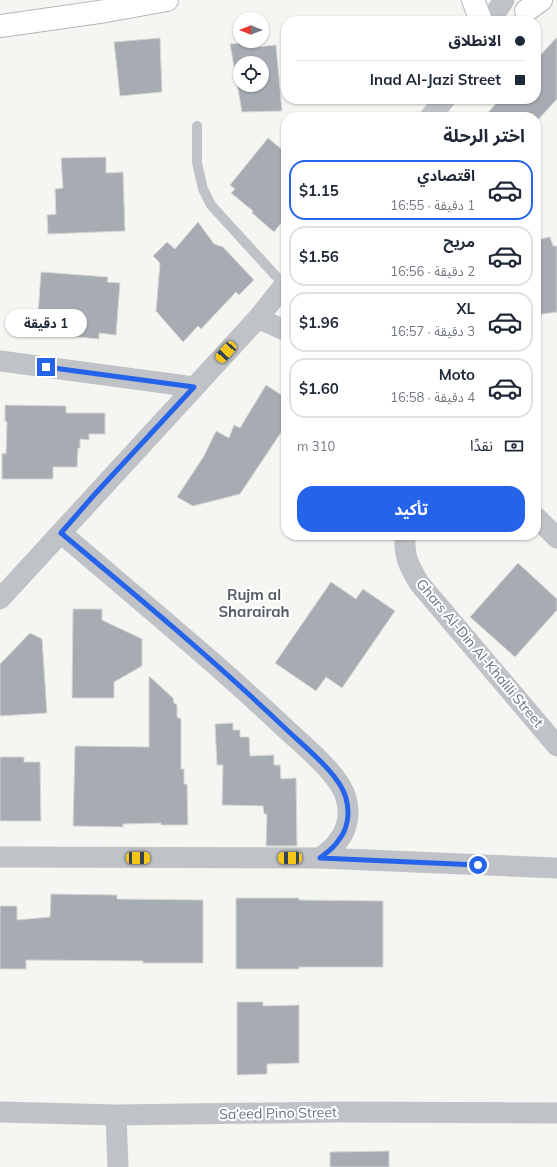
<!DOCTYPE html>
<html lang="ar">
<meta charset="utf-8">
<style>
body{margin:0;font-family:Mulish,"Noto Sans Arabic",sans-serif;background:#f6f6f7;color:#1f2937;direction:rtl;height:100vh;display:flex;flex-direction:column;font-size:15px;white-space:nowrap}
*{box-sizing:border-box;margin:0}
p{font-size:13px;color:#747a83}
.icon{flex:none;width:22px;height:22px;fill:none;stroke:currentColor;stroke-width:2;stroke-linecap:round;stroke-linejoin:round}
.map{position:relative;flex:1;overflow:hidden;direction:ltr}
.details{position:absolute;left:281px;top:112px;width:260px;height:428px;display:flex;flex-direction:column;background:#fff;border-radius:16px;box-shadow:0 1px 3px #0004;direction:rtl}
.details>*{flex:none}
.hud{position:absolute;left:281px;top:16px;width:260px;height:88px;border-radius:16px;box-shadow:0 1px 3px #0004;direction:rtl;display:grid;align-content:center;height:88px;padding:0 16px;background:#fff}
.needle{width:26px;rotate:270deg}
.controls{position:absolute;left:233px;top:12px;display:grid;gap:8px}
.controls a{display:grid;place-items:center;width:36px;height:36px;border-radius:50%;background:#fff;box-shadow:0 1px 3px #0004;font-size:20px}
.end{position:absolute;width:18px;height:18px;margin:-9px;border:5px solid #2563eb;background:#fff;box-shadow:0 0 0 2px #fff}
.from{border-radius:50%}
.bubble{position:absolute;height:28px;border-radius:14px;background:#fff;box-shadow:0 1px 3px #0004;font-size:13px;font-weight:700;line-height:28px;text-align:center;direction:rtl}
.car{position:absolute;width:12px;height:24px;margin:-12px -6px;border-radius:5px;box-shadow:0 0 3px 1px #0007;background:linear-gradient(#f5c518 24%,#345 0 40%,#f5c518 0 76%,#345 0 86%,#f5c518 0)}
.hud b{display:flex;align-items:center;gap:14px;height:38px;font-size:15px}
.hud b+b{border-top:1px solid #e0e1e3}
.hud i{width:10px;height:10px;background:#1f2937}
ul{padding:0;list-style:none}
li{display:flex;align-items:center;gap:12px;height:60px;margin:0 8px 6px;padding:0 8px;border:2px solid #e0e1e3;border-radius:16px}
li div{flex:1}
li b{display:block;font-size:15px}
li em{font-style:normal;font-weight:700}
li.current{border-color:#2563eb}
li>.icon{width:36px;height:36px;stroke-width:1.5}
h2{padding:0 16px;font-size:18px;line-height:48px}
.pay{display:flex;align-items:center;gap:10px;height:44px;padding:0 16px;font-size:15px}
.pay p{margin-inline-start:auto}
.primary-button{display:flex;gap:8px;margin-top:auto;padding:8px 16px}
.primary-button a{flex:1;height:46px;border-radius:16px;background:#2563eb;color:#fff;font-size:16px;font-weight:700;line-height:46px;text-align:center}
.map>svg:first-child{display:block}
.building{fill:#a6acb2;stroke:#d6d7d5;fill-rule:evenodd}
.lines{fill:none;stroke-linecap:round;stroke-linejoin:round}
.secondary-casing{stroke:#b2b6ba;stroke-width:24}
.lane{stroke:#bfc2c6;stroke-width:10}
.street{stroke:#bfc2c6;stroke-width:21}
.secondary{stroke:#fff;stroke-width:22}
.route{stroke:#2563eb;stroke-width:5}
.labels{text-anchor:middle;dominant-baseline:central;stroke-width:4;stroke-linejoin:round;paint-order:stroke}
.street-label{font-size:14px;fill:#687380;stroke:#fff}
.neighbourhood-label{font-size:15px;font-weight:bold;fill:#555d66;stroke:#fff}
</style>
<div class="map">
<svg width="557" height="1167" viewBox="0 0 557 1167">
<rect width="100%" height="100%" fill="#f5f5f2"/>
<!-- building -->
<path class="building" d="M 557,37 L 557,99 L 536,122 L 536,117 L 484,117 L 500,99 L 536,99 L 536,60 Z
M 160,38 L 162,92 L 120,96 L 114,42 Z
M 246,43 L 248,48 L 276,45 L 282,111 L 242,112 L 230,44 ZM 240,63 L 262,63 L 262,85 L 240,85 Z
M 268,138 L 286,153 L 286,217 L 274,232 L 252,213 L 253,211 L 231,193 L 235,189 L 230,185 Z
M 106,157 L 106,173 L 123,172 L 125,231 L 48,234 L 47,215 L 56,214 L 55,189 L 63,188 L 61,158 Z
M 198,222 L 214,244 L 223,247 L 254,280 L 239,295 L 236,292 L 201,329 L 198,326 L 183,342 L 156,311 L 160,263 L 153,256 L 167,242 L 175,249 Z
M 550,237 L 553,246 L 557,246 L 557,312 L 536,315 L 536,240 Z
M 41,272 L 108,277 L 107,282 L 120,283 L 116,335 L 99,333 L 99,339 L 56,335 L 56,330 L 37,328 Z
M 266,385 L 286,398 L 286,425 L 240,494 L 193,506 L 177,497 L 204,456 L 216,431 L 229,438 L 234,425 L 240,428 Z
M 5,405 L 66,406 L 66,413 L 105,413 L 105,434 L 89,434 L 89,440 L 80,439 L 80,448 L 78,448 L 77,467 L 53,467 L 53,479 L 2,479 L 2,453 L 6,454 L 7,422 L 5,421 Z
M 518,563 L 557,599 L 557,610 L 515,657 L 470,617 Z
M 331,582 L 356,599 L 363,589 L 395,611 L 342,688 L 326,677 L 316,691 L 275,663 Z
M 73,609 L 102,609 L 102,620 L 142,639 L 142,666 L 114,682 L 114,698 L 72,698 Z
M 30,633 L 42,639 L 47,713 L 0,716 L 0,664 Z
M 149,676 L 173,698 L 174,703 L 177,705 L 177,717 L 181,719 L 181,769 L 184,769 L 184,784 L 187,784 L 188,825 L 161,825 L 161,823 L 123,824 L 123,827 L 73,826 L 75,746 L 149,747 Z
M 233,723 L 233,730 L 240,730 L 240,737 L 249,737 L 250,756 L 274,755 L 274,765 L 280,765 L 281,779 L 296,778 L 297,846 L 266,846 L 267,814 L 264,814 L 263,806 L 222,805 L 223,765 L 217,765 L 215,724 Z
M 0,757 L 24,757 L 24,762 L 40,762 L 41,821 L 0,821 Z
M 51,894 L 117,895 L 117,899 L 203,900 L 203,963 L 143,963 L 143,961 L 26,960 L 26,969 L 0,969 L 0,906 L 17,906 L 17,920 L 50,917 Z
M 236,898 L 299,898 L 299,900 L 383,901 L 383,967 L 299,967 L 299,969 L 236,969 Z
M 237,1002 L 263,1002 L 263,1006 L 299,1005 L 299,1063 L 267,1064 L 267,1074 L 237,1075 Z
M 389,1151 L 389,1167 L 330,1167 L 330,1152 Z"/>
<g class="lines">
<!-- secondary casing -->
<g class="secondary-casing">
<path id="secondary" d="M 473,0 L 481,21
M 526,11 L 541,0
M 0,26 L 106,11 L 167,0"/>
</g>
<!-- lane -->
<path class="lane" d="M 197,126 L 197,163 L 203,189 L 211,205 L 284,285"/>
<!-- street -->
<path class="street" d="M 490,21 L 504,0
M 430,117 L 445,99
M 258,318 L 286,331
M 0,361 L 194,387
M 536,517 L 557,538
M 61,533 C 137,598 214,661 287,730 C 305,747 340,775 346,798 C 350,813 348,829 338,841 C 334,848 326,853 320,858
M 405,535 C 404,557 408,564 419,583 L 557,746
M 0,599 L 258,318 L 286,283
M 0,857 L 320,858 L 557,868
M 0,1112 L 116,1115 L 338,1112 L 557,1113
M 116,1115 L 118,1167"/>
<!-- secondary -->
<use href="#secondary" class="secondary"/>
</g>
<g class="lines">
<!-- route -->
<path class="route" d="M 46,367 L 194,387 L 94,495 L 61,533 C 138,597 215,661 287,730 C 305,747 340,775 346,798 C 350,813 348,829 338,841 C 334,848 326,853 320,858 L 478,865"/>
</g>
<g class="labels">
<!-- street labels -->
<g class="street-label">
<text transform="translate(480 653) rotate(50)">Ghars Al-Din Al-Khalili Street</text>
<text transform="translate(278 1113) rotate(-1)">Sa‘eed Pino Street</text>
</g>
<!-- neighbourhood labels -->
<g class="neighbourhood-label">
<text x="254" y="594">Rujm al<tspan x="254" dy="17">Sharairah</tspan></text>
</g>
</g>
</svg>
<div class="controls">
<a><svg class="needle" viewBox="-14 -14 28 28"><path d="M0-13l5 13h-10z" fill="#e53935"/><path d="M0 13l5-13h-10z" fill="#747a83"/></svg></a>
<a><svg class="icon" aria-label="locate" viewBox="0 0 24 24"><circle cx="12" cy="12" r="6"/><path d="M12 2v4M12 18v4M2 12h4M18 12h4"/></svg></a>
</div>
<i class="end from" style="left:478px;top:865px"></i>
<i class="end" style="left:46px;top:367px"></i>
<div class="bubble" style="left:5px;top:309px;width:82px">1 دقيقة</div>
<i class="car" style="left:226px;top:352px;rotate:222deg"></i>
<i class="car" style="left:138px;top:858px;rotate:90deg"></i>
<i class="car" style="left:290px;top:858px;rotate:270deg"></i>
<div class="hud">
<b><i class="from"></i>الانطلاق</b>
<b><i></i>Inad Al-Jazi Street</b>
</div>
<section class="details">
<h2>اختر الرحلة</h2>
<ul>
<li class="current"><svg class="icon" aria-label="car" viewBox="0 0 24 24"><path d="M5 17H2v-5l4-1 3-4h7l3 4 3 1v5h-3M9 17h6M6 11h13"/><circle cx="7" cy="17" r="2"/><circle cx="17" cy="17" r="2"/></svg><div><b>اقتصادي</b><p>1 دقيقة · 16:55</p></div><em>$1.15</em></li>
<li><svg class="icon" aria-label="car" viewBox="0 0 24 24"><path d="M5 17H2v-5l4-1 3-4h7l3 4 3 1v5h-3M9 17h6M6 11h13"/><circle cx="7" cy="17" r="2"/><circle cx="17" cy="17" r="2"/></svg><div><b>مريح</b><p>2 دقيقة · 16:56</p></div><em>$1.56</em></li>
<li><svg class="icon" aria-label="car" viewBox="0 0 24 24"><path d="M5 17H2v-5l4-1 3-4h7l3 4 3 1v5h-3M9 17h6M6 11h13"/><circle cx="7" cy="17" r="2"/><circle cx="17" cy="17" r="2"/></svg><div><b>XL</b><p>3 دقيقة · 16:57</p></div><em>$1.96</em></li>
<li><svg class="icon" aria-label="car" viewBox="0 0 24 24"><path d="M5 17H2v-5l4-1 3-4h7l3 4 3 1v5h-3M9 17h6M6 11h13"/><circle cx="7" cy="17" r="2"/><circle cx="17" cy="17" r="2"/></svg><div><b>Moto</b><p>4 دقيقة · 16:58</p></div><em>$1.60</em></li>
</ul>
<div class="pay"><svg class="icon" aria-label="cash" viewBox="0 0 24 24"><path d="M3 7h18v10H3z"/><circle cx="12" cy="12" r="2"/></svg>نقدًا<p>310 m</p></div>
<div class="primary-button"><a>تأكيد</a></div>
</section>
</div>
